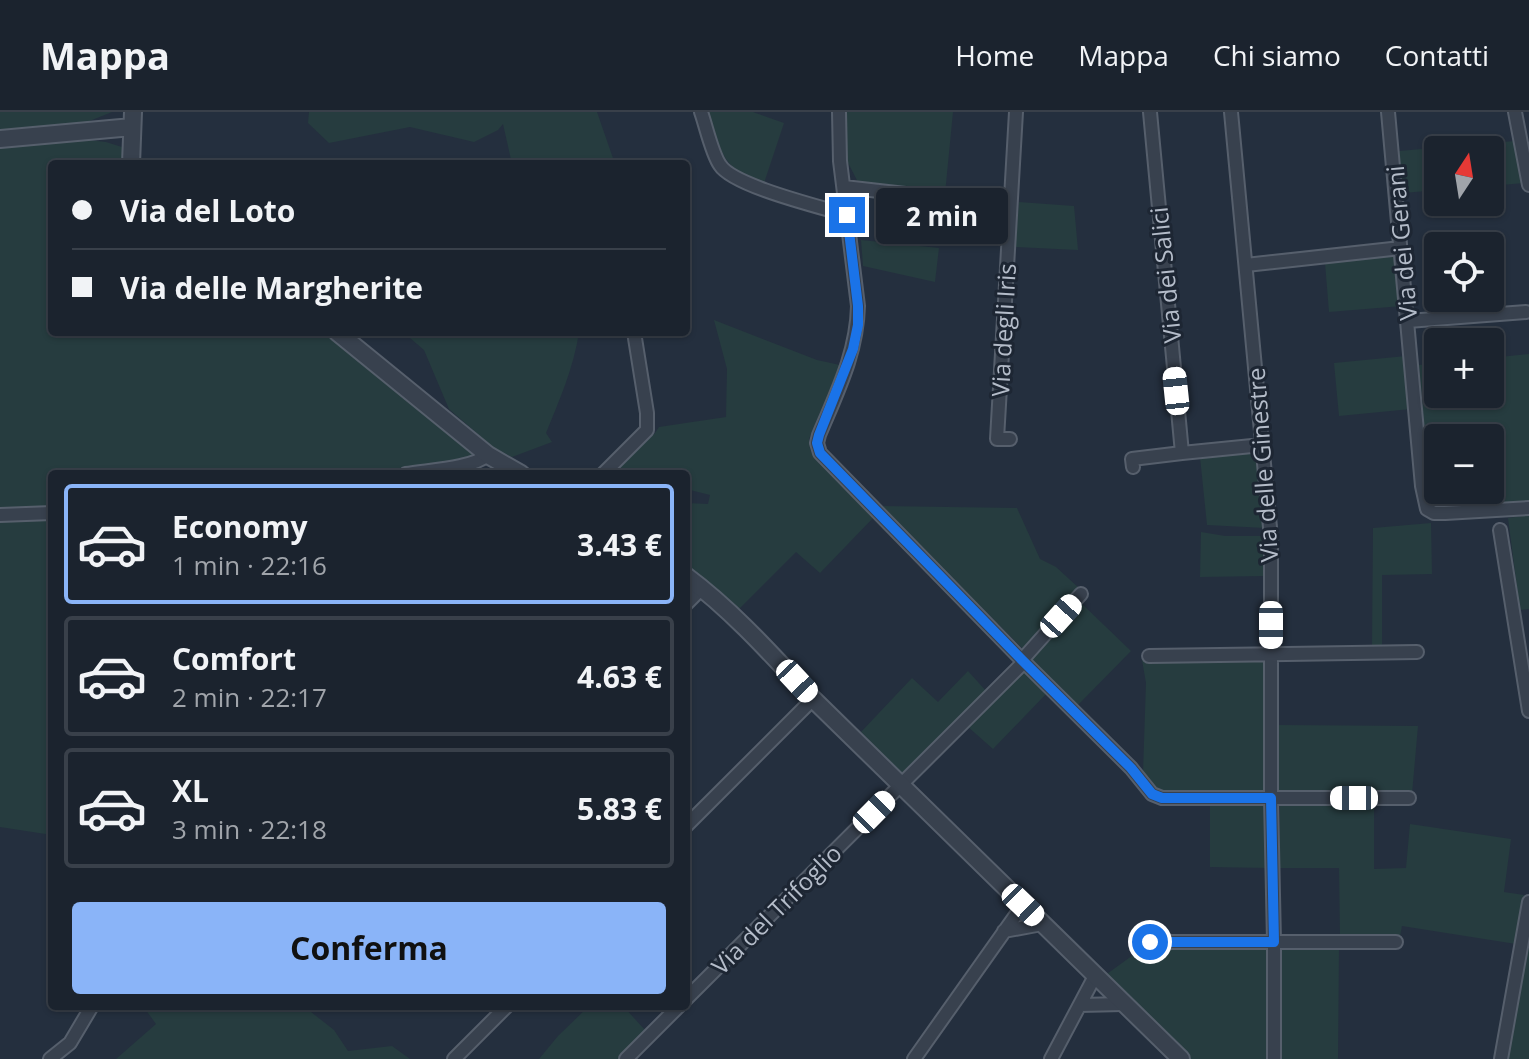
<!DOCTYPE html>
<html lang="it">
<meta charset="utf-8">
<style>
body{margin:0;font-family:"Open Sans",sans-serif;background:#242b36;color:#f1f3f6;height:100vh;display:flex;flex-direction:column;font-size:30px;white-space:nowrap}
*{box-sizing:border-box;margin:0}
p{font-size:26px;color:#a0a4aa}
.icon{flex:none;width:44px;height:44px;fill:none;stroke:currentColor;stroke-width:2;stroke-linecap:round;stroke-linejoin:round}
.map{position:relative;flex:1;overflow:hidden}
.side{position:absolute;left:48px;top:358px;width:642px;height:540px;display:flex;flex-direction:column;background:#1b232e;border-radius:8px;box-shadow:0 2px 6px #0004,0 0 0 2px #39404a}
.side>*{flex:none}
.banner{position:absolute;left:48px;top:48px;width:642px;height:176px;border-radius:8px;box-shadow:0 2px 6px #0004,0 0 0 2px #39404a;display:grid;align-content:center;height:176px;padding:0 24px;background:#1b232e}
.needle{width:52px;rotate:12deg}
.controls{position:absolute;left:1424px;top:24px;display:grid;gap:16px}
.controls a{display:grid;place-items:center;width:80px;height:80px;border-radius:8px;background:#1b232e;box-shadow:0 2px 6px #0004,0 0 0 2px #39404a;font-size:40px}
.end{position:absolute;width:36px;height:36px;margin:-18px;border:10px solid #1a73e8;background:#fff;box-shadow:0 0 0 4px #fff}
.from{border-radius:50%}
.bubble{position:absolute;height:56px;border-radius:8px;background:#1b232e;box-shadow:0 2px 6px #0004,0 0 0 2px #39404a;font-size:26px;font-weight:700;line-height:56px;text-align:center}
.car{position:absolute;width:24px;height:48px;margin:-24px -12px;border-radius:10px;box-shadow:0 0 6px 2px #0007;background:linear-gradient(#fff 24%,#345 0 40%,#fff 0 76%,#345 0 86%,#fff 0)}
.banner b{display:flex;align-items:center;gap:28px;height:76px;font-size:30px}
.banner b+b{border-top:2px solid #39404a}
.banner i{width:20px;height:20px;background:#f1f3f6}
ul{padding:14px 0 0;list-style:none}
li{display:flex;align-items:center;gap:24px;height:120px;margin:0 16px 12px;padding:0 8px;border:4px solid #39404a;border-radius:8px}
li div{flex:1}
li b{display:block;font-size:30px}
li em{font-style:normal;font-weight:700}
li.active{border-color:#8ab4f8}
li>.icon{width:72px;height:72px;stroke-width:1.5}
.action{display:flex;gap:16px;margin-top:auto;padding:16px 24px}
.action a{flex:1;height:92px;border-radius:8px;background:#8ab4f8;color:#111;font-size:32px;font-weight:700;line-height:92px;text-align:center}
header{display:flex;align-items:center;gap:48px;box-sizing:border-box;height:112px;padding:0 40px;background:#1b232e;border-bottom:2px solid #39404a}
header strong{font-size:38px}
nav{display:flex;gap:44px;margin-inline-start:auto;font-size:28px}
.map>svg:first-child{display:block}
.green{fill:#263c3f;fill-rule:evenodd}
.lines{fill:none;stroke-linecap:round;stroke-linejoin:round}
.minor-casing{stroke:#565f6c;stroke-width:16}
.tertiary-casing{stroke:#565f6c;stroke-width:20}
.minor{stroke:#38414e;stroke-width:12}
.tertiary{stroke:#38414e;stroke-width:16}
.route{stroke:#1a73e8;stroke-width:10}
.labels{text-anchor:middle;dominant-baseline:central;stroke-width:6;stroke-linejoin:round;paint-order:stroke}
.street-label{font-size:24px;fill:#b4bcc9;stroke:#1d2633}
</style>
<header>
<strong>Mappa</strong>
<nav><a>Home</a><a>Mappa</a><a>Chi siamo</a><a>Contatti</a></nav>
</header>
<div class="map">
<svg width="1529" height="947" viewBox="0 0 1529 947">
<rect width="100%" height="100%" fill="#242f3e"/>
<!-- green -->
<path class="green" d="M 0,0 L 112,0 L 87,10 L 0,18 Z
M 309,0 L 597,0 L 615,52 L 512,52 L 503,12 L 498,18 L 474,30 L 410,15 L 329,31 L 308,11 Z
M 708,0 L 753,0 L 784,11 L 764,71 C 720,56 722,40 708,0 Z
M 845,0 L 953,0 L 945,82 L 859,72 L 846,47 Z
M 89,28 L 106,30 L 125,36 L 127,52 L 52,52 L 52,220 L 328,220 L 373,260 L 476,343 L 469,347 L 377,362 L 52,362 L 52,397 L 0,399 L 0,35 Z
M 1515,29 L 1524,71 L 1490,74 L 1490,38 L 1438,38 L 1438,78 L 1403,81 L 1399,39 Z
M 1019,90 L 1074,94 L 1078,138 L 1015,135 Z
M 861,128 L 939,136 L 935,170 L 863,154 Z
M 1397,143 L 1402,194 L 1329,200 L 1325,151 Z
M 714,208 L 817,248 L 840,253 L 809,327 L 810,337 L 814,346 L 873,406 L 820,461 L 796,440 L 738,498 L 703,466 L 686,454 L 686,391 L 708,392 L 710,383 L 686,377 L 686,362 L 614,361 L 655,321 L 659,315 L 726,305 L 727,257 Z
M 403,220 L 579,220 C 574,255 559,289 546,321 L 552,330 L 512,345 L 495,337 L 449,297 L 424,238 Z
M 1529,242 L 1529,393 L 1443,397 L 1440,392 L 1431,393 L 1419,253 L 1438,251 L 1438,282 L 1490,282 L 1490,246 ZM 1438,326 L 1490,326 L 1490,378 L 1438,378 Z
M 1406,244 L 1411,297 L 1339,304 L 1334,251 Z
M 1258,338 L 1265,416 L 1207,413 L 1200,345 Z
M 880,394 L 1017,396 L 1040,447 L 1056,455 L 1080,477 L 1024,538 Z
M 1529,403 L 1529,497 L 1520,498 L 1508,406 Z
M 52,406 L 52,723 L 0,715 L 0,409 Z
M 1431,411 L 1432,462 L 1382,463 L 1382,532 L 1381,535 L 1372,535 L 1373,416 Z
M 1201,420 L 1225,424 L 1266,424 L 1265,464 L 1200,465 Z
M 1080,490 L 1131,539 L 1076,595 L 1027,547 Z
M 1268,546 L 1267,682 L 1162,682 L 1150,674 L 1143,661 L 1146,571 L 1142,548 Z
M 1024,558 L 1047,581 L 993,637 L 967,614 Z
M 968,559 L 987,580 L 902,662 L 861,620 L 912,566 L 938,590 Z
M 1278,613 L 1418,614 L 1412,682 L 1278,682 Z
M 1268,691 L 1269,756 L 1210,755 L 1210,692 Z
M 1280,692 L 1374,692 L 1374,757 L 1406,756 L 1410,712 L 1511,727 L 1504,780 L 1524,783 L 1516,832 L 1402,814 L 1400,824 L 1340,825 L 1339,756 L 1279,756 Z
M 1529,818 L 1529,947 L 1505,947 Z
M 1147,833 L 1269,835 L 1269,947 L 1189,947 L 1104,864 Z
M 1339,834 L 1338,947 L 1279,947 L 1278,840 L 1280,836 Z
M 143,894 L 315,894 L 311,900 L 334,918 L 348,939 L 392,934 L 410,947 L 116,947 L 156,912 Z
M 589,894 L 623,894 L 645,918 L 619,947 L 539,947 L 558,924 Z"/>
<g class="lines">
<!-- minor casing -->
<g class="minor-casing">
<path id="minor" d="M 701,0 C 706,14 712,42 720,53 C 733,74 821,95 847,103
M 839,0 L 840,49 L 858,194 C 857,241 837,280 819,323 L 817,331 L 820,341 L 1022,548 L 1131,656 L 1152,682 L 1162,686 L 1409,686
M 1150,0 L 1182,341 L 1262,333
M 1231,0 L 1271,426 L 1271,686 L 1274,830 L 1274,947
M 1388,0 L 1422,374 L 1427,397 L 1434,401 L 1445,401 L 1529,396
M 1515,0 L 1529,73
M 844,75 L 923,84
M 1246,153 L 1401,136
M 1408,209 L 1526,200
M 1010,327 L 997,327 L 1016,0
M 1133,355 L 1132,347 L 1182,341
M 406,362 C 429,358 470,357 488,343
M 603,362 L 647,318 L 647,301 L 634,220
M 0,403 L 52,401
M 1500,418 L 1529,599
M 686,492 L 702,476
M 1149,544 L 1417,540
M 1022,548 L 1081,482
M 686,714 L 813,587
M 1004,819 L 1042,812
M 1150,830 L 1396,830
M 686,887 L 1024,550
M 1080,893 L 1123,892
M 50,947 L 70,931 L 92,894
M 454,947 L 507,894
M 626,947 L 679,894
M 914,947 L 1023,793
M 1051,947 L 1095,864
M 1501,947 L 1529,790"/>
</g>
<!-- tertiary casing -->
<g class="tertiary-casing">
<path id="tertiary" d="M 0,27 L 132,15
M 131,52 L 133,0
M 337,220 L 488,343 L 521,362
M 686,464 C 733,499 773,544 813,587 L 1181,947"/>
</g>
<!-- minor -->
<use href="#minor" class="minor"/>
<!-- tertiary -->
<use href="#tertiary" class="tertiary"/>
</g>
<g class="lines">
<!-- route -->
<path class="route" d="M 847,103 L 858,194 L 858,213 L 853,237 L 819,323 L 817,331 L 820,341 L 1022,548 L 1131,656 L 1152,682 L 1162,686 L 1271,686 L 1274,830 L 1150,830"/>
</g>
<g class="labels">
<!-- street labels -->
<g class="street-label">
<text transform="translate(1401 131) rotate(-95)">Via dei Gerani</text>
<text transform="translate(1165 163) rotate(-96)">Via dei Salici</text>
<text transform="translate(1003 218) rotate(-87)">Via degli Iris</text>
<text transform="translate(1262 353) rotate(-94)">Via delle Ginestre</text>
<text transform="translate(776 797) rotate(-45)">Via del Trifoglio</text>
</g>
</g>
</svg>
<div class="controls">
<a><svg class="needle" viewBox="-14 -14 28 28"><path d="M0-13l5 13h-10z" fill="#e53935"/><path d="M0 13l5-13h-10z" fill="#a0a4aa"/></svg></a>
<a><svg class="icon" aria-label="locate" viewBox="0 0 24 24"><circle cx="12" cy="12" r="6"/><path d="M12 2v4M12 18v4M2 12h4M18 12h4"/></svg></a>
<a>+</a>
<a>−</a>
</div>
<i class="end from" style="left:1150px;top:830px"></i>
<i class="end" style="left:847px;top:103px"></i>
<div class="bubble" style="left:876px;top:76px;width:132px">2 min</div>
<i class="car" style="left:1176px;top:279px;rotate:354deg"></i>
<i class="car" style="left:1061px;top:504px;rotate:42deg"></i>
<i class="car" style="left:1271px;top:513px;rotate:180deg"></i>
<i class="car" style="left:797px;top:569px;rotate:137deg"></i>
<i class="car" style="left:1354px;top:686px;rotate:270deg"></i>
<i class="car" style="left:874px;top:700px;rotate:45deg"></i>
<i class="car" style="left:1023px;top:793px;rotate:134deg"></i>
<div class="banner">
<b><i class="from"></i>Via del Loto</b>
<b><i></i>Via delle Margherite</b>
</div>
<section class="side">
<ul>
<li class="active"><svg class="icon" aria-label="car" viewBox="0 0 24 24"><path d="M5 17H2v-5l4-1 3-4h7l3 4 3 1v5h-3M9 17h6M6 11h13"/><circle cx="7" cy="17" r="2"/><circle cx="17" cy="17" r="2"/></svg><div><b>Economy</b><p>1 min · 22:16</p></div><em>3.43 €</em></li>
<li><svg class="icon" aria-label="car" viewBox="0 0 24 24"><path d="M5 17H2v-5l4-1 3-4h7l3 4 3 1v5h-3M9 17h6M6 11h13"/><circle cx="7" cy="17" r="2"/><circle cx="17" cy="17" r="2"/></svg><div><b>Comfort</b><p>2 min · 22:17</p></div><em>4.63 €</em></li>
<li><svg class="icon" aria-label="car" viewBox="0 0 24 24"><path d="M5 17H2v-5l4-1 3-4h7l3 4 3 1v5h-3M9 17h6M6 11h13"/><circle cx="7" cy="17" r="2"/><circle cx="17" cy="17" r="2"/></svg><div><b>XL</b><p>3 min · 22:18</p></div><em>5.83 €</em></li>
</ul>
<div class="action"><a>Conferma</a></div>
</section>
</div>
